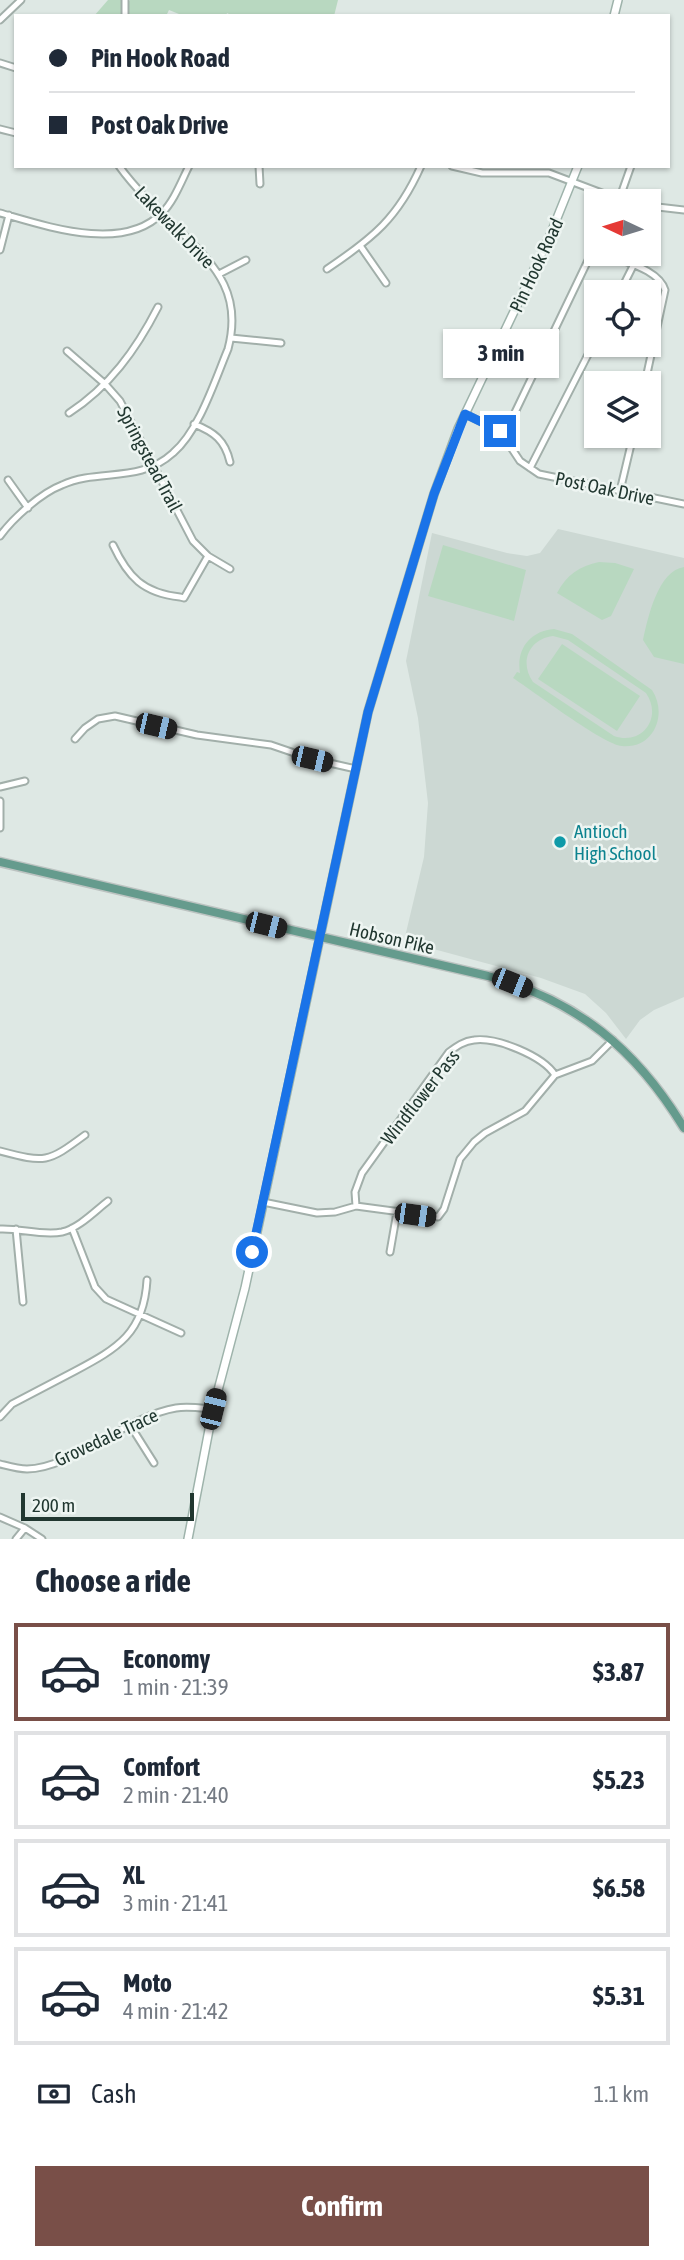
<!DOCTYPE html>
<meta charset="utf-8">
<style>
body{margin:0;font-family:"Asap Condensed",sans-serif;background:#f6f6f7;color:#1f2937;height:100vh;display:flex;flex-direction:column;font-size:26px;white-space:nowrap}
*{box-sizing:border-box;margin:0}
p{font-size:23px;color:#747a83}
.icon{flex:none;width:38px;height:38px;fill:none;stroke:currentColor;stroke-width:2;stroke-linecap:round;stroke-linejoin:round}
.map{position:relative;height:1539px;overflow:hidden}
.side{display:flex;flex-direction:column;background:#fff;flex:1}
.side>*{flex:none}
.guide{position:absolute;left:14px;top:14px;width:656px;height:154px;border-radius:0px;box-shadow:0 2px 5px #0004;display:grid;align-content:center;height:154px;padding:0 35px;background:#fff}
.needle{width:46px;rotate:274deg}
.buttons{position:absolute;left:584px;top:189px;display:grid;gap:14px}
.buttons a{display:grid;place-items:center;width:77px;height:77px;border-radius:0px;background:#fff;box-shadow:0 2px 5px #0004;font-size:35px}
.scale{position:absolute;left:21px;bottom:18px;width:173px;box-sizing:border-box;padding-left:7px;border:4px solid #213730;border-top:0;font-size:19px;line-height:24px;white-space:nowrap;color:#213730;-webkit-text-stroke:5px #eef5f2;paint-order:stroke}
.end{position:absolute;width:32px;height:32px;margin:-16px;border:9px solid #1a73e8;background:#fff;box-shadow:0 0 0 4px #fff}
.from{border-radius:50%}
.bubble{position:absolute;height:49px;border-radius:0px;background:#fff;box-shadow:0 2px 5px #0004;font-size:23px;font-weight:700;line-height:49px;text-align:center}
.car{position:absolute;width:21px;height:42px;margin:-21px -10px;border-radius:9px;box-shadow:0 0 5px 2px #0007;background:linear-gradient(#222 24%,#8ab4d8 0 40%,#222 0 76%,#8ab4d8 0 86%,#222 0)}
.guide b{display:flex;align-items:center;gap:24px;height:66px;font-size:26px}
.guide b+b{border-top:2px solid #e0e1e3}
.guide i{width:18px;height:18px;background:#1f2937}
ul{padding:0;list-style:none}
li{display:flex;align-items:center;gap:21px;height:98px;margin:0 14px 10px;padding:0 21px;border:4px solid #e0e1e3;border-radius:0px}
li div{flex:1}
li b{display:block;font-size:26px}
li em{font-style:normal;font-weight:700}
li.selected{border-color:#794f48}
li>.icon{width:63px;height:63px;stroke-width:1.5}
h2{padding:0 35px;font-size:32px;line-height:84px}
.pay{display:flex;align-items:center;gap:18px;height:77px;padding:0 35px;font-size:26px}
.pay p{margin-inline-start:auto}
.primary-button{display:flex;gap:14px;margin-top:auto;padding:14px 35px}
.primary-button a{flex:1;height:80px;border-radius:0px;background:#794f48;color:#fff;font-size:28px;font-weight:700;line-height:80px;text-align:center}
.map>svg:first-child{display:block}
.built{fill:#ccd8d3}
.green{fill:#b8d8c0;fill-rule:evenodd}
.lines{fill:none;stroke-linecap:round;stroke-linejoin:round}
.street-casing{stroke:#a2afaa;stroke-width:9}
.secondary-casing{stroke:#9eb3ab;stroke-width:10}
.primary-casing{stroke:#bcc3c1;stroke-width:11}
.street{stroke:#fff;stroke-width:5}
.secondary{stroke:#fff;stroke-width:7}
.primary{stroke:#659b8d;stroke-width:8}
.route{stroke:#1a73e8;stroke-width:9}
.culture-dot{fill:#0f9aa8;stroke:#eef5f2;stroke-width:2.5}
.labels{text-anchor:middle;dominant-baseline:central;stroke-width:5;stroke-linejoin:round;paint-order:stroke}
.street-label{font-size:19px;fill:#213730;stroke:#eef5f2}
.culture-label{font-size:19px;fill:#0d838f;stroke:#eef5f2;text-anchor:start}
</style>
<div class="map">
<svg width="684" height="1539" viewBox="0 0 684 1539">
<rect width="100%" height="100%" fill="#dee8e4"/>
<!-- built -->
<path class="built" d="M 558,529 L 684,558 L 684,997 L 654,1010 L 640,1020 L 626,1039 L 606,1013 L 585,994 L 541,978 L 404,941 L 424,857 L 428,803 L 418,718 L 406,661 L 432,533 L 507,553 L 527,556 L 540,553 Z"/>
<!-- green -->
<path class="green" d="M 108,0 L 124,0 L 128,3 L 130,0 L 338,0 L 334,16 L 233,16 L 227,13 L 226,16 L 184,16 L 169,10 L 166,16 L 94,16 Z
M 443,545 L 526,570 L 514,621 L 428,596 Z
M 599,562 L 615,563 L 634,569 L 611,616 L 602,620 L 557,593 C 566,575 580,566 599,562 Z
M 684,567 L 684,664 L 654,657 L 643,640 C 648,617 658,571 684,567 Z
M 554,629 L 572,634 L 652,690 C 668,714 654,749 622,746 C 604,745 533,691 513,678 L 517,672 L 520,673 C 516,649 530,631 554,629 ZM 553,636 L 568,640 L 646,693 C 663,718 642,746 614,736 L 533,682 C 519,662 529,639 553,636 Z
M 562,644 L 640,696 L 617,731 L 538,679 Z"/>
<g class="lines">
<!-- street casing -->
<g class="street-casing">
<path id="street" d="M 125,16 L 125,0
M 0,20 L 21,0
M 0,63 L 16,68
M 0,129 L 16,133
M 259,166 L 260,184
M 452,166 L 482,173 L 549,173 L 623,201
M 619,200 L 631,166
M 649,206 L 684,210
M 0,213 C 46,226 123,253 162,213 C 174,201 181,182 189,166
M 361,247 L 386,283
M 0,250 L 9,215
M 607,254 C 625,262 659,270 665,290 L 645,383
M 327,269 C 373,238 398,218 421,166
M 219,274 L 246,260
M 620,292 L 633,266
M 231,338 L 281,343
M 627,345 L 652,351
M 67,351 L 105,384 L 120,401 L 193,541 L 208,556 L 230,569
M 69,413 C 109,387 136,350 158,307
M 465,414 L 500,431 L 520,461 L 539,474 L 684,504
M 194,424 C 214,432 225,440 230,462
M 500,431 L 508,427 L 592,252 L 597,251
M 530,468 L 597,337
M 8,480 L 28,508
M 620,491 L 633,436
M 0,536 C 13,518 41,493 62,485 C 99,468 139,484 173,453 C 199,431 215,380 228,349 C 242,296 218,268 183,234 C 161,213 137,191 119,166
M 113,545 C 128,577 143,593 180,597 L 184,598 L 208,556
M 75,739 L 85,728 L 98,719 L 115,716 L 197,735 L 271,745 L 312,759 L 356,769
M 0,787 L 25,781
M 0,801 L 0,828
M 0,1151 C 46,1163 47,1163 85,1135
M 263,1202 L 317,1213 L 335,1212 L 356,1206 L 438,1217 L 444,1209 L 460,1159 L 474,1142 L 485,1133 L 525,1111 L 555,1075 L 592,1061 L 613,1040
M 356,1206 L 355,1192 L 362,1173 L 449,1052 C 457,1046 464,1041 474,1040 C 497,1037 543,1056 555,1075
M 72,1228 L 95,1287 L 106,1299 L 181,1333
M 0,1229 C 20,1228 42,1236 62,1232 C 79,1228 95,1211 108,1201
M 16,1229 L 23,1302
M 390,1252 L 397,1212
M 0,1417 L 12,1404 C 33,1393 54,1382 75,1371 C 118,1348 144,1333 147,1280
M 130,1425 L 154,1463
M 0,1464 C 8,1466 18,1469 27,1469 C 71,1469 127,1416 176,1408 C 187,1406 201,1408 213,1409
M 0,1517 L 25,1528 L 42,1539
M 16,1539 L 25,1528"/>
</g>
<!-- secondary casing -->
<g class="secondary-casing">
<path id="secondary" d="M 614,16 L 618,0
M 188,1539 L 213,1409 L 245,1288 L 368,712 L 434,494 L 458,429 L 549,238 L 578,166"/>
</g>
<!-- primary casing -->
<g class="primary-casing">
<path id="primary" d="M 0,862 L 488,976 C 578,1001 636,1049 684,1128"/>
</g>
<!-- street -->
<use href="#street" class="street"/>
<!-- secondary -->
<use href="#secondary" class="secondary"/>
<!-- primary -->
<use href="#primary" class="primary"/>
</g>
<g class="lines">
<!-- route -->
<path class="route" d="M 252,1252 L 368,712 L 434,494 L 465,414 L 500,431"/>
</g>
<!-- markers -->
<circle class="culture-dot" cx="560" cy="842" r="7"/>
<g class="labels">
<!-- street labels -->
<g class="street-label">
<text transform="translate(175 227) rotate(46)">Lakewalk Drive</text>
<text transform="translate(536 265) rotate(-65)">Pin Hook Road</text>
<text transform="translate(150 459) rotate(62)">Springstead Trail</text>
<text transform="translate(605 488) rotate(12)">Post Oak Drive</text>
<text transform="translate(392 938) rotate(13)">Hobson Pike</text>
<text transform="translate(420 1097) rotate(-52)">Windflower Pass</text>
<text transform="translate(106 1437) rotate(-25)">Grovedale Trace</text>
</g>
<!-- culture labels -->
<g class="culture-label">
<text x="574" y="831">Antioch<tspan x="574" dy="22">High School</tspan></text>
</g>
</g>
</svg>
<div class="buttons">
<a><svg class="needle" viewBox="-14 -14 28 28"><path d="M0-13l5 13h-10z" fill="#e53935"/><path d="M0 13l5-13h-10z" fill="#747a83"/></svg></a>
<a><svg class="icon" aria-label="locate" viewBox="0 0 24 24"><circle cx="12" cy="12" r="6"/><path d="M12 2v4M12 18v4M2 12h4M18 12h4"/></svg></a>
<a><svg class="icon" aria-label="layers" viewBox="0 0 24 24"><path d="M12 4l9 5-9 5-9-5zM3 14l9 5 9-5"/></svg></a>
</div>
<div class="scale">200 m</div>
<i class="end from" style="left:252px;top:1252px"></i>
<i class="end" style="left:500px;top:431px"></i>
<div class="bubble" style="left:443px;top:329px;width:116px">3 min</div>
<i class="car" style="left:156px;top:726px;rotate:103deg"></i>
<i class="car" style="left:312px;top:759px;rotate:103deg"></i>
<i class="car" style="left:266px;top:925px;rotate:104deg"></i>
<i class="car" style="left:512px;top:983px;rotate:112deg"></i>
<i class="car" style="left:415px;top:1215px;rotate:98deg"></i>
<i class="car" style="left:213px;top:1409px;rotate:14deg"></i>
<div class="guide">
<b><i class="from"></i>Pin Hook Road</b>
<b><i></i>Post Oak Drive</b>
</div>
</div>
<section class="side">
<h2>Choose a ride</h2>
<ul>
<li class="selected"><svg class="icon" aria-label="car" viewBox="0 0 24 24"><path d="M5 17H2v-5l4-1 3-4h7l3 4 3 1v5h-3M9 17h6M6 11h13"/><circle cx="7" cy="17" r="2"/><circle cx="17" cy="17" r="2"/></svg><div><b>Economy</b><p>1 min · 21:39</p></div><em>$3.87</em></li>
<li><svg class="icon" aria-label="car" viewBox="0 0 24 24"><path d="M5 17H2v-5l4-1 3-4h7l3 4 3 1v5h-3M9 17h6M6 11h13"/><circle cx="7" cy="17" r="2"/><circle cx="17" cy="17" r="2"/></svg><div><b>Comfort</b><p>2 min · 21:40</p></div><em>$5.23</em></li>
<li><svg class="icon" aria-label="car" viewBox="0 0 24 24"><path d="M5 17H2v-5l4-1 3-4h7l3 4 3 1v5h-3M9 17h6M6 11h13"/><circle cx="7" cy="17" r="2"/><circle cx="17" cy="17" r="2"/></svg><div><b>XL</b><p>3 min · 21:41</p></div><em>$6.58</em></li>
<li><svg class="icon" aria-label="car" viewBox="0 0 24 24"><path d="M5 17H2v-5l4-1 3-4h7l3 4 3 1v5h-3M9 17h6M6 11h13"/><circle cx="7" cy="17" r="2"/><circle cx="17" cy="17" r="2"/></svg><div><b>Moto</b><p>4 min · 21:42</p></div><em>$5.31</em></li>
</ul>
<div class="pay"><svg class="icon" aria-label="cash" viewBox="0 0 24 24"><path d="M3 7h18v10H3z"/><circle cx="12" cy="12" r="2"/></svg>Cash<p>1.1 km</p></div>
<div class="primary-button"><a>Confirm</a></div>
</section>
